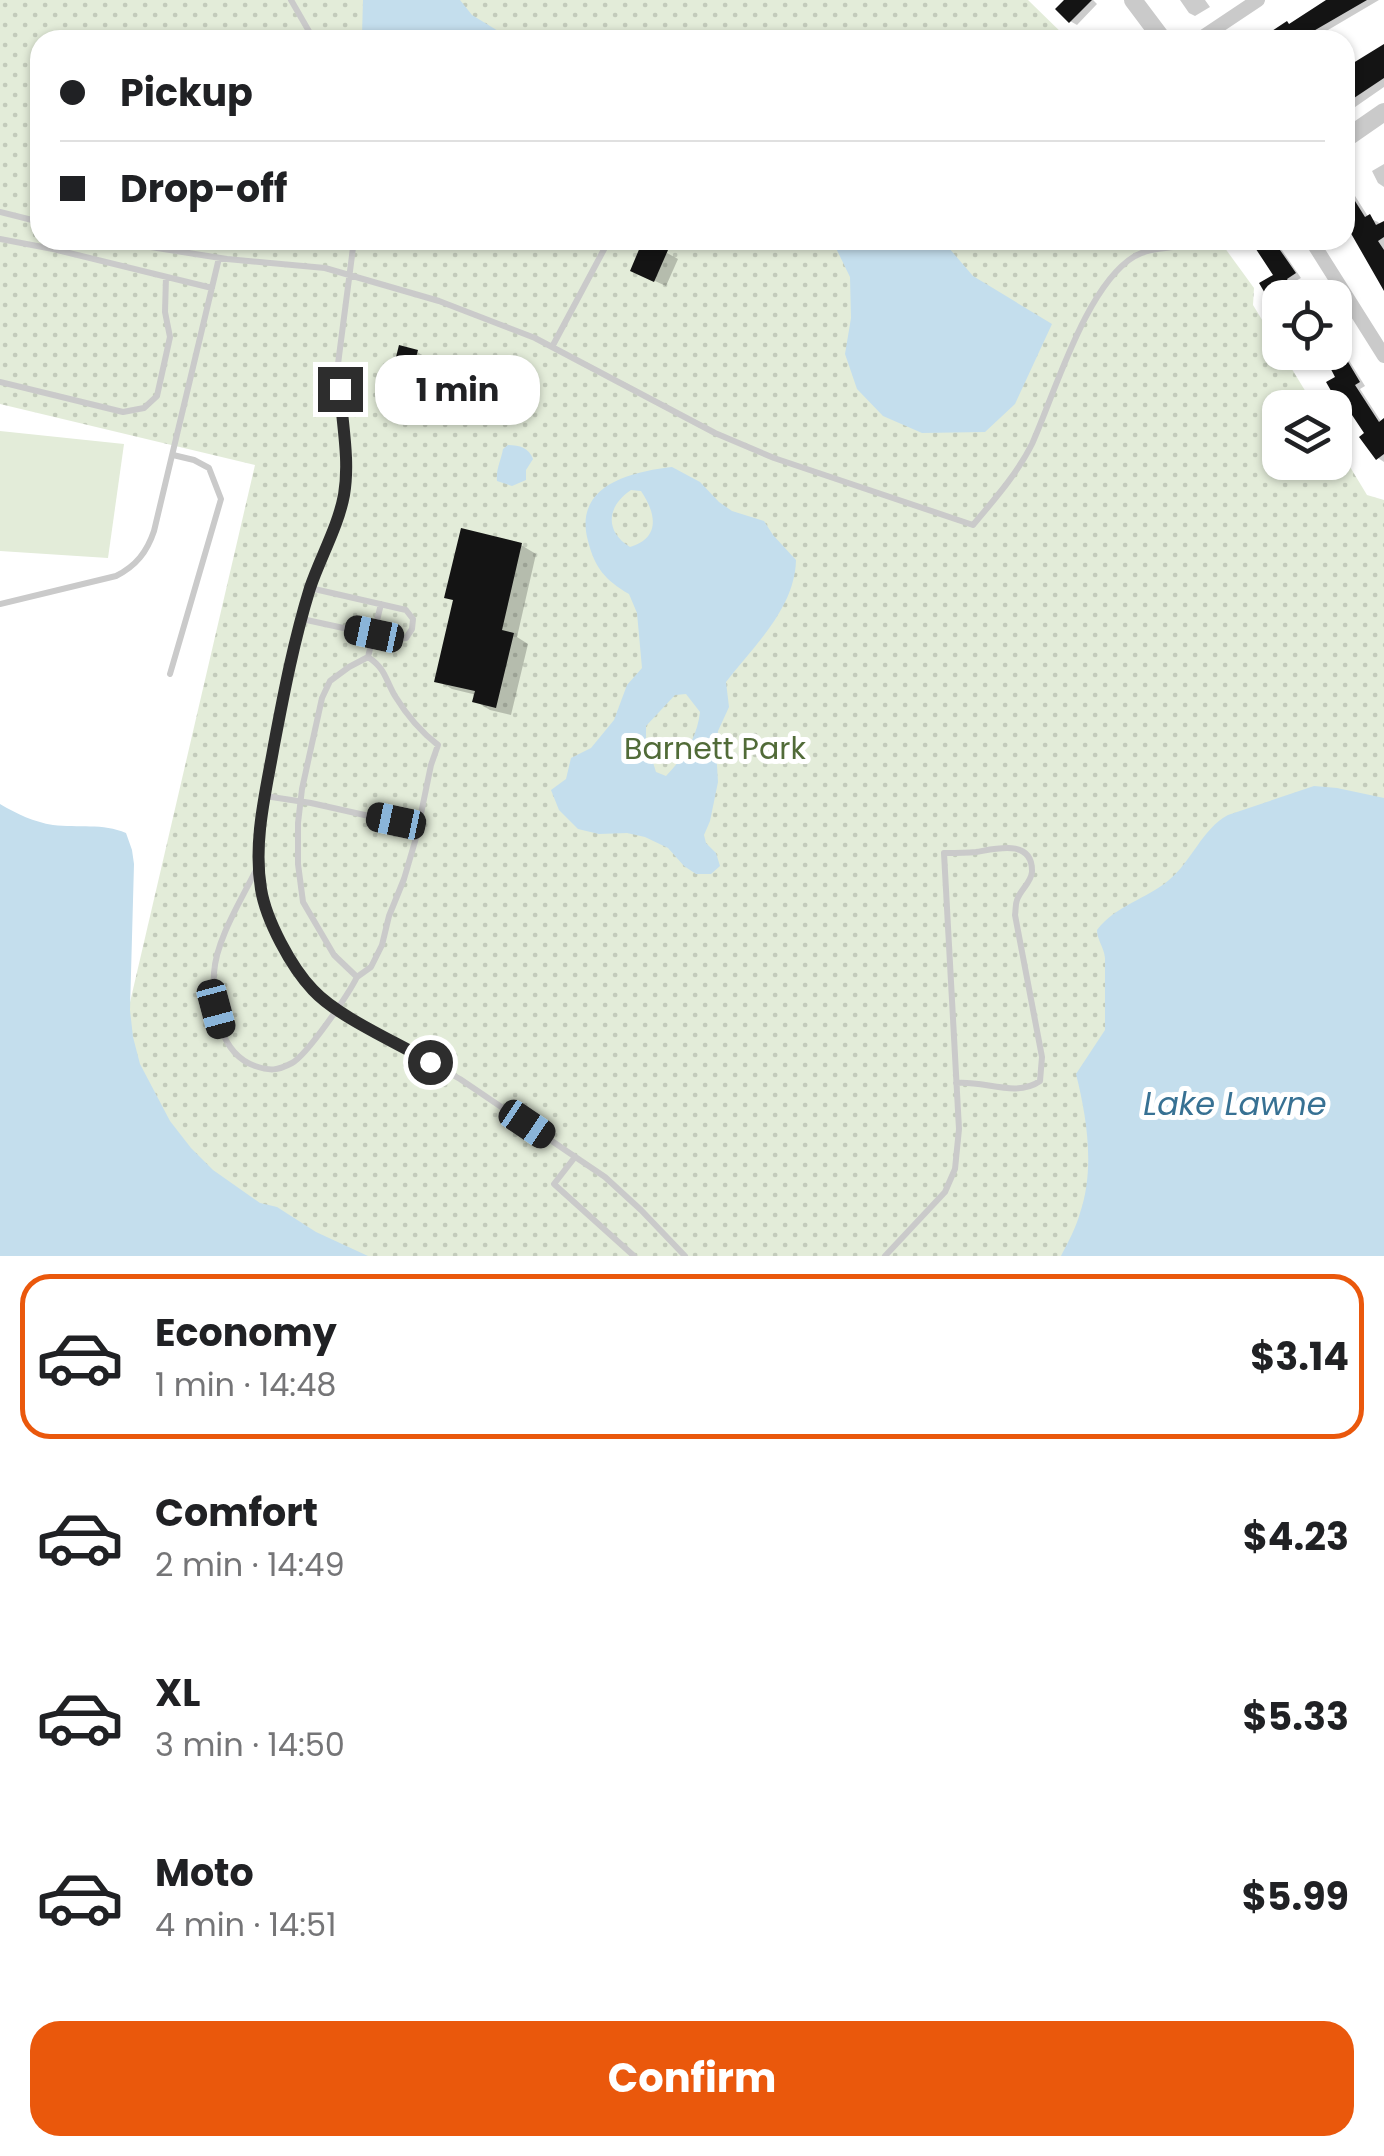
<!DOCTYPE html>
<meta charset="utf-8">
<style>
body{margin:0;font-family:Poppins,sans-serif;background:#f6f6f6;color:#202124;height:100vh;display:flex;flex-direction:column;font-size:38px;white-space:nowrap}
*{box-sizing:border-box;margin:0}
p{font-size:32px;color:#757577}
.icon{flex:none;width:55px;height:55px;fill:none;stroke:currentColor;stroke-width:2;stroke-linecap:round;stroke-linejoin:round}
.map{position:relative;height:1256px;overflow:hidden}
.panel{display:flex;flex-direction:column;background:#fff;flex:1}
.panel>*{flex:none}
.banner{position:absolute;left:30px;top:30px;width:1325px;height:220px;border-radius:30px;box-shadow:0 2px 8px #0004;display:grid;align-content:center;height:220px;padding:0 30px;background:#fff}
.fabs{position:absolute;left:1262px;top:280px;display:grid;gap:20px}
.fabs a{display:grid;place-items:center;width:90px;height:90px;border-radius:20px;background:#fff;box-shadow:0 2px 8px #0004;font-size:50px}
.end{position:absolute;width:45px;height:45px;margin:-22px;border:12px solid #2d2d2d;background:#fff;box-shadow:0 0 0 5px #fff}
.from{border-radius:50%}
.bubble{position:absolute;height:70px;border-radius:30px;background:#fff;box-shadow:0 2px 8px #0004;font-size:32px;font-weight:700;line-height:70px;text-align:center}
.car{position:absolute;width:30px;height:60px;margin:-30px -15px;border-radius:12px;box-shadow:0 0 8px 2px #0007;background:linear-gradient(#222 24%,#8ab4d8 0 40%,#222 0 76%,#8ab4d8 0 86%,#222 0)}
.banner b{display:flex;align-items:center;gap:35px;height:95px;font-size:38px}
.banner b+b{border-top:2px solid #e0e0e0}
.banner i{width:25px;height:25px;background:#202124}
ul{padding:18px 0 0;list-style:none}
li{display:flex;align-items:center;gap:30px;height:165px;margin:0 20px 15px;padding:0 10px;border:5px solid transparent;border-radius:30px}
li div{flex:1}
li b{display:block;font-size:38px}
li em{font-style:normal;font-weight:700}
li.selected{border-color:#ea580c}
li>.icon{width:90px;height:90px;stroke-width:1.5}
.primary-button{display:flex;gap:20px;margin-top:auto;padding:20px 30px}
.primary-button a{flex:1;height:115px;border-radius:30px;background:#ea580c;color:#fff;font-size:40px;font-weight:700;line-height:115px;text-align:center}
.map>svg:first-child{display:block}
.green{fill:#e3ecd9}
.park{fill:url(#park-dots)}
.water{fill:#c4deed;fill-rule:evenodd}
.shadow{fill:#0003}
.building{fill:#141414}
.lines{fill:none;stroke-linecap:round;stroke-linejoin:round}
.service{stroke:#cacaca;stroke-width:6}
.minor{stroke:#cacaca;stroke-width:14}
.tertiary{stroke:#cacaca;stroke-width:18}
.route{stroke:#2d2d2d;stroke-width:12}
.labels{text-anchor:middle;dominant-baseline:central;stroke-width:10;stroke-linejoin:round;paint-order:stroke}
.park-label{font-size:30px;fill:#516b38;stroke:#fff}
.water-label{font-size:32px;font-style:italic;fill:#377193;stroke:#fff}
</style>
<div class="map">
<svg width="1384" height="1256" viewBox="0 0 1384 1256">
<defs>
<pattern id="park-dots" width="8" height="8" patternUnits="userSpaceOnUse" patternTransform="scale(2.5)"><rect width="8" height="8" fill="#e3ecd9"/><path d="M2 2h.1M6 6h.1" fill="none" stroke="#c3cbbb" stroke-width="1.8" stroke-linecap="round"/></pattern>
</defs>
<rect width="100%" height="100%" fill="#fff"/>
<!-- green -->
<path class="green" d="M 0,431 L 124,444 L 108,558 L 0,551 Z"/>
<!-- park -->
<path class="park" d="M 0,0 L 1028,0 L 1069,40 L 40,40 L 40,240 L 1219,240 L 1254,288 L 1253,305 L 1315,407 L 1280,408 L 1280,462 L 1335,462 L 1335,442 L 1367,495 L 1384,500 L 1384,1256 L 71,1256 L 255,465 L 0,404 Z"/>
<!-- water -->
<path class="water" d="M 363,0 L 460,0 L 472,15 L 513,40 L 368,40 L 362,35 Z
M 832,240 L 942,240 L 973,276 L 1052,324 L 1015,404 L 985,432 L 922,433 L 883,416 L 857,389 L 845,354 L 851,318 L 850,277 Z
M 508,445 C 520,445 529,448 533,459 L 526,470 L 526,480 L 512,486 L 497,481 C 496,468 501,461 503,449 Z
M 672,467 L 700,482 L 719,502 L 732,511 L 764,521 L 773,535 L 796,560 C 795,608 754,646 726,682 L 729,707 L 718,731 L 716,749 L 718,782 L 710,821 L 704,835 L 706,843 L 716,853 L 720,866 L 711,874 L 696,874 L 684,866 L 668,848 L 645,837 L 627,833 L 599,834 L 578,829 L 559,810 L 551,790 L 566,779 L 571,758 L 591,748 L 614,720 L 627,685 L 642,668 L 637,613 L 629,594 C 605,580 595,568 588,541 C 573,486 629,472 672,467 ZM 631,490 L 641,491 C 656,513 661,538 630,547 C 604,531 607,506 631,490 ZM 686,694 L 700,712 C 697,738 684,757 666,776 L 656,772 L 646,740 L 646,726 L 675,695 Z
M 1314,786 L 1337,788 L 1384,798 L 1384,1256 L 1061,1256 C 1068,1242 1076,1228 1080,1213 C 1095,1169 1087,1118 1076,1074 L 1105,1030 L 1105,958 C 1104,947 1097,940 1097,930 C 1116,905 1147,899 1169,880 C 1192,861 1202,829 1228,815 Z
M 0,804 C 17,814 34,822 53,825 C 78,828 103,823 126,833 L 132,850 L 134,864 L 130,1010 L 133,1037 L 140,1064 L 170,1121 L 191,1148 L 213,1170 L 260,1203 L 277,1207 L 316,1232 L 368,1256 L 0,1256 Z"/>
<!-- shadow -->
<path class="shadow" d="M 1068,0 L 1093,0 L 1097,4 L 1077,25 L 1070,21 Z
M 1180,0 L 1205,0 L 1210,7 L 1195,16 L 1189,13 Z
M 1329,0 L 1379,0 L 1311,40 L 1269,40 Z
M 1113,31 L 1124,40 L 1100,40 Z
M 1384,47 L 1384,87 L 1345,114 L 1345,72 Z
M 1384,164 L 1384,187 L 1378,183 L 1372,171 Z
M 1345,185 L 1350,188 L 1369,218 L 1378,222 L 1381,226 L 1384,224 L 1384,286 L 1345,220 Z
M 1253,240 L 1275,240 L 1301,278 L 1292,283 L 1297,293 L 1289,298 L 1280,298 L 1278,304 L 1272,300 L 1277,276 Z
M 667,253 L 678,259 L 666,286 L 644,276 Z
M 1335,338 L 1365,386 L 1360,389 L 1384,426 L 1384,462 L 1378,458 L 1367,434 L 1342,398 L 1336,394 L 1339,378 Z
M 417,352 L 424,356 L 421,367 L 398,359 Z
M 521,545 L 536,554 L 517,637 L 528,644 L 511,715 L 490,710 L 475,701 L 477,695 L 452,689 L 437,680 Z"/>
<!-- building -->
<path class="building" d="M 1064,0 L 1092,0 L 1069,23 L 1055,9 Z
M 1326,0 L 1367,0 L 1298,40 L 1258,40 L 1287,21 L 1289,24 Z
M 1384,44 L 1384,78 L 1345,104 L 1345,68 Z
M 1345,185 L 1365,217 L 1370,214 L 1376,225 L 1384,221 L 1384,237 L 1378,241 L 1384,250 L 1384,291 L 1345,223 Z
M 643,240 L 668,250 L 654,282 L 630,271 Z
M 1250,240 L 1273,240 L 1296,273 L 1287,279 L 1297,298 L 1277,298 L 1270,302 L 1259,283 L 1273,275 Z
M 1335,340 L 1360,382 L 1355,385 L 1379,422 L 1384,418 L 1384,454 L 1376,460 L 1359,437 L 1364,433 L 1338,394 L 1334,396 L 1326,382 L 1335,377 L 1322,352 L 1335,352 Z
M 399,345 L 418,350 L 414,365 L 395,361 Z
M 461,528 L 522,543 L 502,630 L 514,633 L 496,708 L 472,702 L 475,691 L 434,682 L 453,600 L 444,598 Z"/>
<g class="lines">
<!-- service -->
<path class="service" d="M 291,0 L 314,40
M 0,212 L 40,222
M 0,239 L 53,249 L 212,288
M 106,240 L 227,259 L 325,268 L 439,301 L 535,338 L 715,433 L 774,458 L 973,525 C 994,500 1017,474 1032,444 C 1055,393 1086,285 1135,256 C 1155,245 1180,250 1202,240
M 354,240 L 338,364 L 347,467 L 344,499 L 310,588 L 289,670 L 263,807 L 258,859 L 261,892 L 275,930 L 294,965 L 313,991 L 342,1013 L 460,1079 L 605,1177 L 641,1210 L 685,1256
M 1141,240 L 1149,250
M 552,347 L 609,240
M 0,382 L 123,412 L 144,408 L 157,396 L 170,337 L 165,312 L 166,277
M 0,604 L 116,576 C 136,566 147,552 154,531 L 219,258
M 302,619 L 394,639 L 406,638 L 412,629 L 413,619 L 406,610 L 310,588
M 368,657 L 381,604
M 170,674 L 221,499 L 209,468 L 194,460 L 173,455
M 265,796 L 311,803 L 418,827
M 258,866 C 243,897 216,939 214,973 C 212,1007 220,1054 255,1066 C 270,1071 277,1071 292,1063 C 307,1055 348,995 357,977 L 334,955 L 303,902 L 298,864 L 298,823 L 302,789 L 322,698 L 330,681 L 349,667 L 368,657
M 357,977 L 371,967 L 382,945 L 389,916 L 404,879 L 416,838 L 431,765 L 438,745 C 421,732 406,714 395,696 C 385,679 386,669 368,657
M 575,1157 L 554,1184 L 634,1256
M 885,1256 L 945,1192 L 955,1169 L 959,1129 L 944,853 C 955,853 965,853 976,852 C 995,849 1033,838 1032,872 C 1031,883 1020,890 1017,900 C 1015,905 1016,910 1015,915 L 1042,1057 L 1040,1081 C 1016,1098 984,1080 956,1083"/>
<!-- minor -->
<path class="minor" d="M 1198,40 L 1258,0
M 1311,240 L 1384,356"/>
<!-- tertiary -->
<path class="tertiary" d="M 1133,0 L 1163,40
M 1345,139 L 1384,112"/>
</g>
<g class="lines">
<!-- route -->
<path class="route" d="M 340,389 C 342,424 350,460 344,495 C 338,527 320,558 310,588 C 294,640 284,692 274,745 C 266,791 253,841 261,889 C 266,920 291,967 313,990 C 338,1017 396,1042 430,1062"/>
</g>
<g class="labels">
<!-- park labels -->
<g class="park-label">
<text x="715" y="748">Barnett Park</text>
</g>
<!-- water labels -->
<g class="water-label">
<text x="1235" y="1103">Lake Lawne</text>
</g>
</g>
</svg>
<div class="fabs">
<a><svg class="icon" aria-label="locate" viewBox="0 0 24 24"><circle cx="12" cy="12" r="6"/><path d="M12 2v4M12 18v4M2 12h4M18 12h4"/></svg></a>
<a><svg class="icon" aria-label="layers" viewBox="0 0 24 24"><path d="M12 4l9 5-9 5-9-5zM3 14l9 5 9-5"/></svg></a>
</div>
<i class="end from" style="left:430px;top:1062px"></i>
<i class="end" style="left:340px;top:389px"></i>
<div class="bubble" style="left:375px;top:355px;width:165px">1 min</div>
<i class="car" style="left:374px;top:634px;rotate:282deg"></i>
<i class="car" style="left:396px;top:821px;rotate:282deg"></i>
<i class="car" style="left:216px;top:1009px;rotate:165deg"></i>
<i class="car" style="left:527px;top:1124px;rotate:124deg"></i>
<div class="banner">
<b><i class="from"></i>Pickup</b>
<b><i></i>Drop-off</b>
</div>
</div>
<section class="panel">
<ul>
<li class="selected"><svg class="icon" aria-label="car" viewBox="0 0 24 24"><path d="M5 17H2v-5l4-1 3-4h7l3 4 3 1v5h-3M9 17h6M6 11h13"/><circle cx="7" cy="17" r="2"/><circle cx="17" cy="17" r="2"/></svg><div><b>Economy</b><p>1 min · 14:48</p></div><em>$3.14</em></li>
<li><svg class="icon" aria-label="car" viewBox="0 0 24 24"><path d="M5 17H2v-5l4-1 3-4h7l3 4 3 1v5h-3M9 17h6M6 11h13"/><circle cx="7" cy="17" r="2"/><circle cx="17" cy="17" r="2"/></svg><div><b>Comfort</b><p>2 min · 14:49</p></div><em>$4.23</em></li>
<li><svg class="icon" aria-label="car" viewBox="0 0 24 24"><path d="M5 17H2v-5l4-1 3-4h7l3 4 3 1v5h-3M9 17h6M6 11h13"/><circle cx="7" cy="17" r="2"/><circle cx="17" cy="17" r="2"/></svg><div><b>XL</b><p>3 min · 14:50</p></div><em>$5.33</em></li>
<li><svg class="icon" aria-label="car" viewBox="0 0 24 24"><path d="M5 17H2v-5l4-1 3-4h7l3 4 3 1v5h-3M9 17h6M6 11h13"/><circle cx="7" cy="17" r="2"/><circle cx="17" cy="17" r="2"/></svg><div><b>Moto</b><p>4 min · 14:51</p></div><em>$5.99</em></li>
</ul>
<div class="primary-button"><a>Confirm</a></div>
</section>
